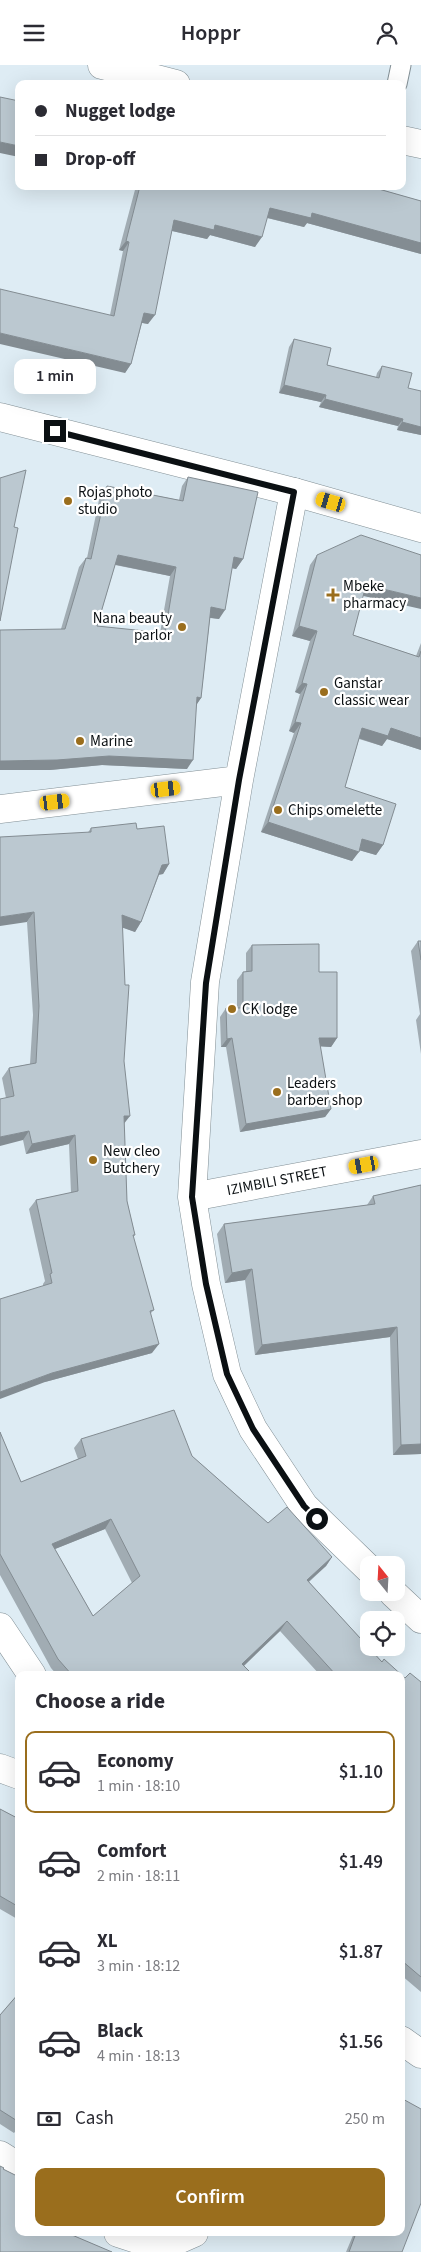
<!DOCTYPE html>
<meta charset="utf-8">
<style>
body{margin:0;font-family:"Source Sans 3",sans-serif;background:#f7f7f7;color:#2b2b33;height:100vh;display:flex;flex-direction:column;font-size:19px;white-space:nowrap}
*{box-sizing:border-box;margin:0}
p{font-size:16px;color:#7c7c81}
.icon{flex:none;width:28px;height:28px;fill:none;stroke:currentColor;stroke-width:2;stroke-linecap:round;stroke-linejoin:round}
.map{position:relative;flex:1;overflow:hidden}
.sheet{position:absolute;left:15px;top:1606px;width:390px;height:565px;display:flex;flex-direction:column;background:#fff;border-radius:10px;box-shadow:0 5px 20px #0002}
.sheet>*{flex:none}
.hud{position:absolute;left:15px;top:15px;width:391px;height:110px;border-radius:10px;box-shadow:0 5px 20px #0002;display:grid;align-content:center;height:110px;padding:0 20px;background:#fff}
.needle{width:32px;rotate:342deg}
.fabs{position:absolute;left:360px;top:1491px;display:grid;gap:10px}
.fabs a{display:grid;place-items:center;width:45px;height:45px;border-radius:10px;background:#fff;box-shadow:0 5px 20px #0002;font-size:25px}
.end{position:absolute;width:22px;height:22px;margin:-11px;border:6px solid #0b1013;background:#fff;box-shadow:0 0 0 2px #fff}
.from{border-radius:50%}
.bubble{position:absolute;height:35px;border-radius:10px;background:#fff;box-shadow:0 5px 20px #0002;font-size:16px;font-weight:600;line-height:35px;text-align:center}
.car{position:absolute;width:15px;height:30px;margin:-15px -8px;border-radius:6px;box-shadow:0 0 4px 1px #0007;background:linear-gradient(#f5c518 24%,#345 0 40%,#f5c518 0 76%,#345 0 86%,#f5c518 0)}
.hud b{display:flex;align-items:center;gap:18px;height:48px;font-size:19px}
.hud b+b{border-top:1px solid #e1e1e2}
.hud i{width:12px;height:12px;background:#2b2b33}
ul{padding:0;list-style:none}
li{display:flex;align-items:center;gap:15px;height:82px;margin:0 10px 8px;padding:0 10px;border:2px solid transparent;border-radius:10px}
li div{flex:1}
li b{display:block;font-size:19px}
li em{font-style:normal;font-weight:600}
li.active{border-color:#9a6e1d}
li>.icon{width:45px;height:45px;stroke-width:1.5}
h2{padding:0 20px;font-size:22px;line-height:60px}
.pay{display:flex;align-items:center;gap:12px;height:55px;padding:0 20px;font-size:19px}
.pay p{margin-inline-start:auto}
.action{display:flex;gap:10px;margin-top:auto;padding:10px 20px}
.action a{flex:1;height:58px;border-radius:10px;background:#9a6e1d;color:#fff;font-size:20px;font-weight:600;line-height:58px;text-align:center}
header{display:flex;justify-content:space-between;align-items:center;height:65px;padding:0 20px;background:#fff;font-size:22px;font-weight:600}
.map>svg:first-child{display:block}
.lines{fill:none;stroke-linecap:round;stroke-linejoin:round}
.service-casing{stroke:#828f95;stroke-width:21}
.minor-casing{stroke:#828f95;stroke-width:29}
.secondary-casing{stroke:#828f95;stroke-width:29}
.service{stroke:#fff;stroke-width:19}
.minor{stroke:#fff;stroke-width:28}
.secondary{stroke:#fff;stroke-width:28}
.wall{fill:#a1acb3;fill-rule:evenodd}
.shaded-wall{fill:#838c92}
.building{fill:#bbc8d0;stroke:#838c92;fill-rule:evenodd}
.route{stroke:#0b1013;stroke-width:6}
.poi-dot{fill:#9a6e1d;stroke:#fff;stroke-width:2}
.labels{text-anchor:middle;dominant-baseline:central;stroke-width:4.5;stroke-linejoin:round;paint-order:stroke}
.poi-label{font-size:15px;fill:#0b1013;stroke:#fff;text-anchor:start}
.street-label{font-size:15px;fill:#0b1013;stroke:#fff}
</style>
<header><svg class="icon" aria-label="menu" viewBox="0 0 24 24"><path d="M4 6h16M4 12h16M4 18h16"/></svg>Hoppr<svg class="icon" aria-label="person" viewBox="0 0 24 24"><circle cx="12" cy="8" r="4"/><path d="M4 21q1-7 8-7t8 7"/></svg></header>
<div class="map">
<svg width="421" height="2187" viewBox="0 0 421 2187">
<rect width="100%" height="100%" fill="#deecf4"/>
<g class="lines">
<!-- service casing -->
<g class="service-casing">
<path id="service" d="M 397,19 L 401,0"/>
</g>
<!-- minor casing -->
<g class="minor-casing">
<path id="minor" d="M 102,0 L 176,19
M 402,75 L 421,79
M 294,427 L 239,715 L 205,917 L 192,1132 L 206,1219 L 227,1309 L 253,1364 L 304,1441 L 369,1504
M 0,744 L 239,715
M 192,1132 L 421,1089
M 393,1528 L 421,1554
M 0,1562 L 32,1610
M 0,1703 L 19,1710
M 401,1975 L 421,1989
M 0,2090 L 19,2102
M 118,2168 L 149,2178 L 171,2178 L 194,2168"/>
</g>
<!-- secondary casing -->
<g class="secondary-casing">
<path id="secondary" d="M 0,352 L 294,427 L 421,463"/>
</g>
<!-- service -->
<use href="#service" class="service"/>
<!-- minor -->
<use href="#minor" class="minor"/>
<!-- secondary -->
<use href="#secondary" class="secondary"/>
</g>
<!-- wall -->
<path class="wall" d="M 136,121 L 368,121 L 421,136 L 421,189 L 307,158 L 304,162 L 267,153 L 255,182 L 210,170 L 207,174 L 172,166 L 148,259 L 142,258 L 131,299 L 125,308 L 110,250 L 123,186 L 119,185 Z
M 294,274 L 327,300 L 376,312 L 377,308 L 382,301 L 408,323 L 421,370 L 397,365 L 398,361 L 319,342 L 321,337 L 279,328 L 289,282 Z
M 188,412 L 243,494 L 236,504 L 232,503 L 219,554 L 210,553 L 201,633 L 196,640 L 187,704 L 102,700 L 50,705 L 61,564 L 79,502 L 86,493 L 87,493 L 100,430 L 107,421 L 179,435 L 182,421 ZM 115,500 L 170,511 L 160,568 L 97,561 Z
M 317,490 L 363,531 L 353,570 L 416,591 L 421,578 L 421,685 L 387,674 L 382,681 L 359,674 L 345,722 L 383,780 L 376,790 L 359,785 L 352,796 L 261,767 L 294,668 L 289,666 L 300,629 L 295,627 L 310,576 L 292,571 L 310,500 Z
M 91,763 L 137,764 L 169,799 L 163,809 L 159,810 L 141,857 L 135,867 L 122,862 L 124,1058 L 127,1136 L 135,1170 L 133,1172 L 154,1245 L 150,1249 L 152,1288 L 45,1317 L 43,1219 L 45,1216 L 29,1144 L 36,1135 L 71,1128 L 69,1079 L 26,1089 L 23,1075 L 6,1033 L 2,1013 L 9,1003 L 30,999 L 33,950 L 27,857 Z
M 418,876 L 421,876 L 421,989 L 416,955 L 420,949 L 411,886 Z
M 252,880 L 319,907 L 337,973 L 331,982 L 320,981 L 331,1044 L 325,1052 L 240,1067 L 226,982 L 221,982 L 220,952 L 226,943 L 237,943 L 237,915 L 243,907 L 246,907 L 246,888 Z
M 421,1120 L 421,1389 L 393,1390 L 390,1272 L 255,1290 L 245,1215 L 225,1218 L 217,1169 L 224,1159 L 367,1140 L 373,1131 Z
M 0,1367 L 21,1417 L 78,1394 L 74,1383 L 81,1374 L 192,1391 L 268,1458 L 332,1492 L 326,1501 L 309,1517 L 382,1597 L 405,1613 L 421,1617 L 421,1927 L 401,1910 L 401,1610 L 320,1610 L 280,1566 L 244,1601 L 253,1610 L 57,1610 L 51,1603 L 0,1510 ZM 105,1464 L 132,1518 L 93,1551 L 55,1484 Z
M 0,1744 L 19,1754 L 19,1855 L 0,1844 Z
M 19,1928 L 19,2062 L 14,2068 L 0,2059 L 0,1950 Z
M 354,2168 L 401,2168 L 402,2187 L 346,2187 Z"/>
<!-- shaded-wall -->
<path class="shaded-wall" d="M 0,77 L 19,81 L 19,92 L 0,88 Z
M 270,143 L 312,148 L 421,178 L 421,189 L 307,158 L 304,162 L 264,152 Z
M 174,155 L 215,160 L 262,172 L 255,182 L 210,170 L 207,174 L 168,165 Z
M 126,176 L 129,177 L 123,186 L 119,185 Z
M 144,248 L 155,250 L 148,259 L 138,257 Z
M 0,268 L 131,299 L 125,308 L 0,279 Z
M 284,320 L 326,330 L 321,337 L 279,328 Z
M 325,334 L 403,354 L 398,361 L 319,342 Z
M 402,357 L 421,362 L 421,370 L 397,365 Z
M 118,490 L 176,502 L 170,511 L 112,499 Z
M 234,492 L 243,494 L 236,504 L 227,502 Z
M 366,520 L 421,533 L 421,544 L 359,530 Z
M 211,542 L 225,545 L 219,554 L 205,552 Z
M 299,561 L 317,566 L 310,576 L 292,571 Z
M 302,618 L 307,619 L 300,629 L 295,627 Z
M 197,632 L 201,633 L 195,642 Z
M 295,657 L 301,658 L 294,668 L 289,666 Z
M 362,663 L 391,663 L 421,673 L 421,685 L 387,674 L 382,681 L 355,672 Z
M 109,691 L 193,695 L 187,704 L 102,700 L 50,705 L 0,705 L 0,696 Z
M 268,757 L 359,787 L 352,796 L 261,767 Z
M 362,774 L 383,780 L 376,790 L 355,784 Z
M 169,799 L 163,809 L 155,810 L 162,800 Z
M 34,847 L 27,857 L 0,861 L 0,852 Z
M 122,850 L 141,857 L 135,867 L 115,860 Z
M 232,973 L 226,982 L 221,982 L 227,974 Z
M 319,973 L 337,973 L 331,982 L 313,981 Z
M 331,1044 L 325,1052 L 240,1067 L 246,1059 Z
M 124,1051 L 130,1051 L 123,1060 Z
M 29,1066 L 23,1075 L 0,1081 L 0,1072 Z
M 75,1070 L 69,1079 L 26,1089 L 32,1079 Z
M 252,1204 L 245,1215 L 225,1218 L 232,1208 Z
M 397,1262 L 390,1272 L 255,1290 L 262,1280 Z
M 159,1279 L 152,1288 L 45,1317 L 0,1334 L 0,1327 L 52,1308 Z
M 421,1379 L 421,1389 L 393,1390 L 401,1380 Z
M 111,1454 L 105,1464 L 45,1488 L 52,1479 Z
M 332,1492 L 326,1501 L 300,1524 L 307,1515 Z
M 287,1556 L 280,1566 L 235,1609 L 242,1599 Z"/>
<!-- building -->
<path class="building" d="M 0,32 L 19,36 L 19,81 L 0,77 Z
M 140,121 L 368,121 L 421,136 L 421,178 L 312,148 L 311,153 L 270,143 L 262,172 L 215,160 L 214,165 L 174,155 L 155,250 L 144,248 L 131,299 L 0,268 L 0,224 L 114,251 L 129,177 L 126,176 Z
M 294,274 L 331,283 L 327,300 L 379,313 L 382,301 L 412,308 L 408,323 L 421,326 L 421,362 L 402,357 L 403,354 L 325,334 L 326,330 L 284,320 Z
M 26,405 L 14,462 L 18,463 L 0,556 L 0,413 Z
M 188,412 L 258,427 L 243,494 L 234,492 L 225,545 L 211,542 L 201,633 L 197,632 L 193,695 L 109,691 L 57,695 L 0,696 L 0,565 L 65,564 L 86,493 L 91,494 L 107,421 L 183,436 ZM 118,490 L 176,502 L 165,568 L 97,561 Z
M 361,470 L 421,490 L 421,533 L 366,520 L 353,570 L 419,592 L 421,586 L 421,673 L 391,663 L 388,671 L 362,663 L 345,722 L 396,739 L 383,780 L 362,774 L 359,787 L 268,757 L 301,658 L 295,657 L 307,619 L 302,618 L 317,566 L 299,561 L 317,490 Z
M 136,758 L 137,764 L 164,761 L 169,799 L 162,800 L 141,857 L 122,850 L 125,920 L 129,920 L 124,996 L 130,1051 L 124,1051 L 127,1136 L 135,1170 L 133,1170 L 154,1245 L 150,1246 L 159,1279 L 52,1308 L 0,1327 L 0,1234 L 52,1218 L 50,1209 L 52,1208 L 36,1135 L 78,1126 L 75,1070 L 32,1079 L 29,1066 L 0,1072 L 0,1034 L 14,1031 L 9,1003 L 36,998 L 39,941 L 34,847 L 0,852 L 0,772 L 91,767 L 91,763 Z
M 418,876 L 421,876 L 421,895 Z
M 319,879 L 319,907 L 337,907 L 337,973 L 319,973 L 331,1044 L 246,1059 L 232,973 L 227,974 L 226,943 L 243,943 L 243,907 L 252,906 L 252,880 Z
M 421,1120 L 421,1379 L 401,1380 L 397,1262 L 262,1280 L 252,1204 L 232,1208 L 224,1159 L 375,1139 L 373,1131 Z
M 174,1345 L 192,1391 L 268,1458 L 287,1442 L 332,1492 L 307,1515 L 382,1597 L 384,1594 L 405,1613 L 410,1608 L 421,1617 L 421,1912 L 401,1895 L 401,1610 L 336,1610 L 287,1556 L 242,1599 L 253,1610 L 72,1610 L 58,1594 L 0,1489 L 0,1367 L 21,1417 L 86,1391 L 81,1374 ZM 111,1454 L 140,1511 L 93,1551 L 52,1479 Z
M 0,1744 L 19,1754 L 19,1842 L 0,1831 Z
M 19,1928 L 19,2057 L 0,2045 L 0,1950 Z
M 401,2033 L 421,2044 L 421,2138 L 402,2187 L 349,2187 L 356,2168 L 401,2168 Z
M 0,2101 L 4,2103 L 3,2104 L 19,2112 L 19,2168 L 73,2168 L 72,2170 L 112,2187 L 0,2187 Z"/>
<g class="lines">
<!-- route -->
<path class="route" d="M 55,366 L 294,427 L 239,715 L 206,918 L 192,1132 L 206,1219 L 227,1309 L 253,1364 L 304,1441 L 317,1454"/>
</g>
<!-- markers -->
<g class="poi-dot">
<circle cx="68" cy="436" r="5"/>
<path d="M330.5 522.5h5v5h5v5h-5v5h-5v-5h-5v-5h5z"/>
<circle cx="182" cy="562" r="5"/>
<circle cx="324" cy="627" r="5"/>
<circle cx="80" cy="676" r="5"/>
<circle cx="278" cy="745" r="5"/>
<circle cx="232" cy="944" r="5"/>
<circle cx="277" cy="1027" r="5"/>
<circle cx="93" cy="1095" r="5"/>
</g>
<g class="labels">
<!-- poi labels -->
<g class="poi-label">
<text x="78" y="427">Rojas photo<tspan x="78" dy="17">studio</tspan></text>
<text x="343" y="521">Mbeke<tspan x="343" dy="17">pharmacy</tspan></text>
<text x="172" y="553" text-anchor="end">Nana beauty<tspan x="172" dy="17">parlor</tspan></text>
<text x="334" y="618">Ganstar<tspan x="334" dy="17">classic wear</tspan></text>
<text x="90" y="676">Marine</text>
<text x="288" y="745">Chips omelette</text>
<text x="242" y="944">CK lodge</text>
<text x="287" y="1018">Leaders<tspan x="287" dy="17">barber shop</tspan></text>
<text x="103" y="1086">New cleo<tspan x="103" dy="17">Butchery</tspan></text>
</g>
<!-- street labels -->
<g class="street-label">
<text transform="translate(277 1116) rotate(-11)">IZIMBILI STREET</text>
</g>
</g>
</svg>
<div class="fabs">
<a><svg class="needle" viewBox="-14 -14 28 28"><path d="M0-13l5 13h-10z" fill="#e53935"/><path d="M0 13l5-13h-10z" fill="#7c7c81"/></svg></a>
<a><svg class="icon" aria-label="locate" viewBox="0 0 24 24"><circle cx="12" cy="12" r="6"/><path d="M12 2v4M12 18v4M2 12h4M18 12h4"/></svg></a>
</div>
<i class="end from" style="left:317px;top:1454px"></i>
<i class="end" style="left:55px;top:366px"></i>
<div class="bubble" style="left:14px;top:294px;width:82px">1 min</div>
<i class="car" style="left:331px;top:437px;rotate:286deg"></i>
<i class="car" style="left:166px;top:724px;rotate:83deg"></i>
<i class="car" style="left:55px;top:737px;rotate:83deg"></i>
<i class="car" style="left:364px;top:1100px;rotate:260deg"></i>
<div class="hud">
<b><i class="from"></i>Nugget lodge</b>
<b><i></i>Drop-off</b>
</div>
<section class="sheet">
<h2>Choose a ride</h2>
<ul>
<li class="active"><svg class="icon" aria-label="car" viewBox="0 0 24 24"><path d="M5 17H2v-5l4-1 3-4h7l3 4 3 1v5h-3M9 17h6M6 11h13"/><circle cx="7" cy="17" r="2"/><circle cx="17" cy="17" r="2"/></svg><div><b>Economy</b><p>1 min · 18:10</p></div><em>$1.10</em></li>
<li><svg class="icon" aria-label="car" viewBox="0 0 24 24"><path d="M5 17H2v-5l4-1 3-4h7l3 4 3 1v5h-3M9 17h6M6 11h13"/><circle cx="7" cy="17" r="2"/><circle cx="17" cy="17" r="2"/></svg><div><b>Comfort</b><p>2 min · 18:11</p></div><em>$1.49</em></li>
<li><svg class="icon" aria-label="car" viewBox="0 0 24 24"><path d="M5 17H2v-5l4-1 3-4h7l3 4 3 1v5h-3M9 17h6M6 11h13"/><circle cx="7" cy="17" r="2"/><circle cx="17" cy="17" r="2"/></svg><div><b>XL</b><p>3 min · 18:12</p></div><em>$1.87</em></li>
<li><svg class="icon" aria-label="car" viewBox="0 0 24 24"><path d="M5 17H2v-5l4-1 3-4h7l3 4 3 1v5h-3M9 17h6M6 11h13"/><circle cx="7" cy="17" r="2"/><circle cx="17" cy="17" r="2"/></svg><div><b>Black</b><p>4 min · 18:13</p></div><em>$1.56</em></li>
</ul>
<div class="pay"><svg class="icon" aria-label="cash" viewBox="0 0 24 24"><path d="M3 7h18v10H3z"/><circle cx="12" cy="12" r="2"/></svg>Cash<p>250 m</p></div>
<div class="action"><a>Confirm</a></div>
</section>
</div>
